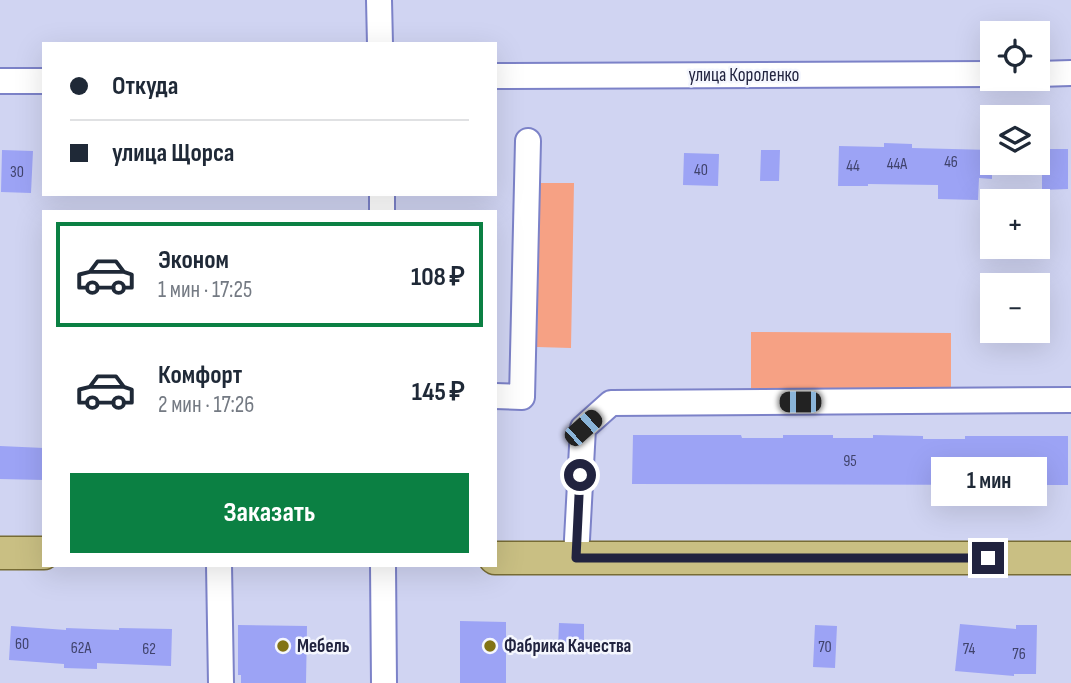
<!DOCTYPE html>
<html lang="ru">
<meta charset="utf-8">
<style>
body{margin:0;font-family:"Sofia Sans Condensed",sans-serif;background:#f2f2f3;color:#1f2937;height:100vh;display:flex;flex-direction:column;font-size:26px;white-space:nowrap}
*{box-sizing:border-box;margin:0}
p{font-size:23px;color:#747a83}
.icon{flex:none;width:38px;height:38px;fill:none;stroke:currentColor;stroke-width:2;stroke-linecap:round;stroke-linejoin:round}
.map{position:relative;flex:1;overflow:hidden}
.details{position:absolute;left:42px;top:210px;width:455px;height:357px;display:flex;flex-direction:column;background:#fff;border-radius:0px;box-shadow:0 7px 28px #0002}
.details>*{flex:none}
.banner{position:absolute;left:42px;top:42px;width:455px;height:154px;border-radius:0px;box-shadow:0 7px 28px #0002;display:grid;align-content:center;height:154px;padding:0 28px;background:#fff}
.buttons{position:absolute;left:980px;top:21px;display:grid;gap:14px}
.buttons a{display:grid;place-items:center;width:70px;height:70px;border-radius:0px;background:#fff;box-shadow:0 7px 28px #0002;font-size:35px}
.end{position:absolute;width:32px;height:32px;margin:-16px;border:9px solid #21233f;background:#fff;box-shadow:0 0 0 4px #fff}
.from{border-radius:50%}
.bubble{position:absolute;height:49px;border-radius:0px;background:#fff;box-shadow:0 7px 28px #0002;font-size:23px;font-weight:700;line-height:49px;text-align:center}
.car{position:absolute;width:21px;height:42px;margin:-21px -10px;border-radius:9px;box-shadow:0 0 5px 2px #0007;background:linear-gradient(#222 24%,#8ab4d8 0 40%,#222 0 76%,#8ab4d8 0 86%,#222 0)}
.banner b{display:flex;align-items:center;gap:24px;height:66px;font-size:26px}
.banner b+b{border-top:2px solid #e0e1e3}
.banner i{width:18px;height:18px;background:#1f2937}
ul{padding:12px 0 0;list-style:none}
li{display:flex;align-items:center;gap:21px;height:105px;margin:0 14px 10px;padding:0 14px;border:4px solid transparent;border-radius:0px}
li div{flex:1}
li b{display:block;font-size:26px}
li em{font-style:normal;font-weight:700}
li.on{border-color:#0b8043}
li>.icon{width:63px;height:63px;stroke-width:1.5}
.action{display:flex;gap:14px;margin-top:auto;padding:14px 28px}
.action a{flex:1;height:80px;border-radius:0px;background:#0b8043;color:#fff;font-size:28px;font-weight:700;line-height:80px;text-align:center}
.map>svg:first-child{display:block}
.green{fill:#f6a184}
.building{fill:#9ca3f5}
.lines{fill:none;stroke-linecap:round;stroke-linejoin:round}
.minor-casing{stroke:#7c82c8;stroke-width:28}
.major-casing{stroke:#776c35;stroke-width:35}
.minor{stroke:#fff;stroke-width:24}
.major{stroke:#c9bf83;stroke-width:32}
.route{stroke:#21233f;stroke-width:9}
.poi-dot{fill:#827315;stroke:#f5f7fe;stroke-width:2.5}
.labels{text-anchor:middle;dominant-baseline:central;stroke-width:5;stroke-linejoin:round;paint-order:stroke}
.number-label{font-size:16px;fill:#40436c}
.street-label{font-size:19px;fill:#21233f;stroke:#f5f7fe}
.poi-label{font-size:19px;font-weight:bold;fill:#21233f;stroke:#f5f7fe;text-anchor:start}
</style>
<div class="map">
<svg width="1071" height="683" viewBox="0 0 1071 683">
<rect width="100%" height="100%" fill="#d0d4f2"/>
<!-- green -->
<path class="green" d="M 540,183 L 574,183 L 571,348 L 537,347 Z
M 751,332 L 951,333 L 951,388 L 751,388 Z"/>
<!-- building -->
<path class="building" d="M 884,143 L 912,144 L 912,148 L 992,150 L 992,179 L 979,178 L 978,200 L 938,199 L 938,185 L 868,184 L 868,186 L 838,186 L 839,146 L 884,147 Z
M 1042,149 L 1068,149 L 1068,189 L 1042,190 Z
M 2,150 L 33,151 L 31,193 L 1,192 Z
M 761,150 L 780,150 L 779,181 L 760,181 Z
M 684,153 L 719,154 L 718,186 L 683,185 Z
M 633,435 L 741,435 L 742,438 L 783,438 L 783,435 L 833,435 L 833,438 L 873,438 L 873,435 L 923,436 L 923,439 L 965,439 L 965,436 L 1068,436 L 1068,485 L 632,484 Z
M 0,446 L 44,448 L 44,480 L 0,479 Z
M 460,621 L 506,622 L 506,683 L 460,683 Z
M 559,623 L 584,624 L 584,650 L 558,649 Z
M 960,624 L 1016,629 L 1016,625 L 1037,625 L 1036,674 L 1014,674 L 1014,676 L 955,671 Z
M 238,625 L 307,626 L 306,683 L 241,683 L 241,675 L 238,675 Z
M 815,625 L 837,626 L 835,668 L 813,667 Z
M 11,626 L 66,630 L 66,628 L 119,630 L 119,628 L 172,629 L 171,666 L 97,663 L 97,669 L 64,668 L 64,664 L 9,660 Z"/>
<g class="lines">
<!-- minor casing -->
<g class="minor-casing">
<path id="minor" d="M 379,0 L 380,44
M 1038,74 L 1071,73
M 495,76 L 992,74
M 0,81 L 44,81
M 382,194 L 382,212
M 495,396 L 522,397 L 528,141
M 576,558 L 583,428 L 611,403 L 1071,400
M 219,565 L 221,683
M 383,565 L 384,683"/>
</g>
<!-- major casing -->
<g class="major-casing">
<path id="major" d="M 0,553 L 44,553
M 495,558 L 1071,558"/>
</g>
<!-- minor -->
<use href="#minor" class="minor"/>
<!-- major -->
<use href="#major" class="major"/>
</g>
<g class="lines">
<!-- route -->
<path class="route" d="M 580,475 L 576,558 L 988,558"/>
</g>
<!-- markers -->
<g class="poi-dot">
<circle cx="283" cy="646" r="7"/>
<circle cx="490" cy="646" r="7"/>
</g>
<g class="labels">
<!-- number labels -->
<g class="number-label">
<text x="951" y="162">46</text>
<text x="897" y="164">44А</text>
<text x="853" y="166">44</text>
<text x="701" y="170">40</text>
<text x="17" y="172">30</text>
<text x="850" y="461">95</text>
<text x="22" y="644">60</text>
<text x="825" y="647">70</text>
<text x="81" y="648">62А</text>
<text x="149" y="649">62</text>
<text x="969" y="649">74</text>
<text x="1019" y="654">76</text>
</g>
<!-- street labels -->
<g class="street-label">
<text x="744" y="75">улица Короленко</text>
</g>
<!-- poi labels -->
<g class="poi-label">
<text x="297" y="646">Мебель</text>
<text x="504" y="646">Фабрика Качества</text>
</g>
</g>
</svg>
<div class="buttons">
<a><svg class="icon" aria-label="locate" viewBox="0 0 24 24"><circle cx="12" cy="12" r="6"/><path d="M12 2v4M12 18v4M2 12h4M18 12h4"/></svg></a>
<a><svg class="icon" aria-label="layers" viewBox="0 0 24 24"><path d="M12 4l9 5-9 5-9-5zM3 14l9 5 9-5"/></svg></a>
<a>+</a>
<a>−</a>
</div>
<i class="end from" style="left:580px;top:475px"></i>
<i class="end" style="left:988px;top:558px"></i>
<div class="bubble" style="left:931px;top:457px;width:116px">1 мин</div>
<i class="car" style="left:800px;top:402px;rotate:270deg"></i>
<i class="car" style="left:583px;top:428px;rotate:48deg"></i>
<div class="banner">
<b><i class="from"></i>Откуда</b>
<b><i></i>улица Щорса</b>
</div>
<section class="details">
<ul>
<li class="on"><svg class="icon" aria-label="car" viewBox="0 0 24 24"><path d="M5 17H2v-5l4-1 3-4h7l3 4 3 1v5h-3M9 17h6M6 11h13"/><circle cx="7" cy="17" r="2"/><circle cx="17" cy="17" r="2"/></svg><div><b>Эконом</b><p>1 мин · 17:25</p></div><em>108 ₽</em></li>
<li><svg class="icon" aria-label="car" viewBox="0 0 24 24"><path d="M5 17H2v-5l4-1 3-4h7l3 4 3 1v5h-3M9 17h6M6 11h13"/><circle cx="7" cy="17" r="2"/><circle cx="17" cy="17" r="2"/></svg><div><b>Комфорт</b><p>2 мин · 17:26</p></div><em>145 ₽</em></li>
</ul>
<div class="action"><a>Заказать</a></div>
</section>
</div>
